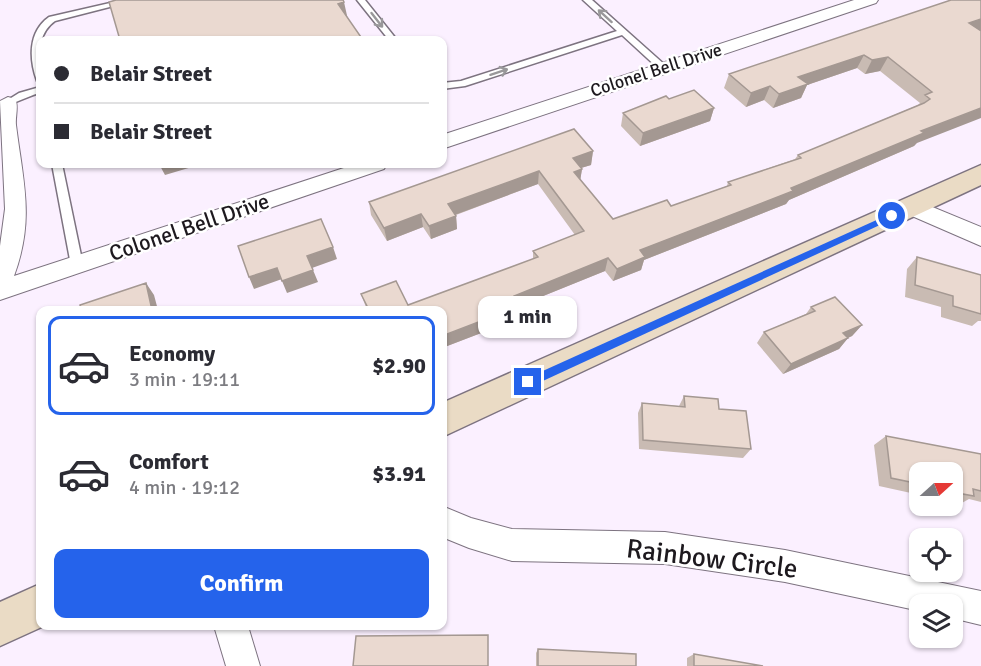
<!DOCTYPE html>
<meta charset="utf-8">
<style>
body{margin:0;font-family:Signika,sans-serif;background:#f2f2f3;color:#2b2b33;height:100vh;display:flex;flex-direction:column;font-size:22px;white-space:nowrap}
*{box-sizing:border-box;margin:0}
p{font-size:20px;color:#7c7c81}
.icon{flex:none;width:33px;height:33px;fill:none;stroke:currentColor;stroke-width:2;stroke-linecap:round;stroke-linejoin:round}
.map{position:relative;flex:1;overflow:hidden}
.panel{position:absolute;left:36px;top:306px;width:411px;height:324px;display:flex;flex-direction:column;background:#fff;border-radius:12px;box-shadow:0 2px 4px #0004}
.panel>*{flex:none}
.top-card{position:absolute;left:36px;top:36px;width:411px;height:132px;border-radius:12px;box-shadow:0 2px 4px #0004;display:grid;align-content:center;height:132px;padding:0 18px;background:#fff}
.needle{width:39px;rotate:69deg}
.fabs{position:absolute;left:909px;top:462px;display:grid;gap:12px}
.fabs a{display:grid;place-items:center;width:54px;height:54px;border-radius:12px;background:#fff;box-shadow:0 2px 4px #0004;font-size:30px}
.end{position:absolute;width:27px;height:27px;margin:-14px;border:8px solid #2563eb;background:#fff;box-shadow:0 0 0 3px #fff}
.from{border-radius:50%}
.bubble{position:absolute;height:42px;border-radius:12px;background:#fff;box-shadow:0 2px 4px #0004;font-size:20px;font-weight:700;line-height:42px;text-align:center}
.top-card b{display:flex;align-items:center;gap:21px;height:57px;font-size:22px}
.top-card b+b{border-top:2px solid #e1e1e2}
.top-card i{width:15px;height:15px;background:#2b2b33}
ul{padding:10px 0 0;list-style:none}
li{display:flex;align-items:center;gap:18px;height:99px;margin:0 12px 9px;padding:0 6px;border:3px solid transparent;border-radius:12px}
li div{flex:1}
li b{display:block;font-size:22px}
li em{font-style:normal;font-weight:700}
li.on{border-color:#2563eb}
li>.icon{width:54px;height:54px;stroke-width:1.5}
.cta{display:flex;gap:12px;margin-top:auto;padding:12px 18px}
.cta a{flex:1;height:69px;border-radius:12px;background:#2563eb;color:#fff;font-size:24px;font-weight:700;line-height:69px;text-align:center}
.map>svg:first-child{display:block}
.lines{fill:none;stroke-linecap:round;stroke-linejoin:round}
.service-casing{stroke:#7d7380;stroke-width:3}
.minor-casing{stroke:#7d7380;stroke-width:2}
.secondary-casing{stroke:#7d7380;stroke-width:3}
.service{fill:#fff;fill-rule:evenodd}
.minor{fill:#fff;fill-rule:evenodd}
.secondary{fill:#eadbc5;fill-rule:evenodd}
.wall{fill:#c9bbb3}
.shaded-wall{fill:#a49892}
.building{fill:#ead9d0;stroke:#a49892;stroke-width:1.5}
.oneway{stroke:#99989a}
.route{fill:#2563eb}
.labels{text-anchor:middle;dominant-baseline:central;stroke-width:5;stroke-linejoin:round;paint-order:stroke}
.far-street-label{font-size:18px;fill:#1d191e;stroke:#fff}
.street-label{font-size:22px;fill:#1d191e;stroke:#fff}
.near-street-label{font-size:27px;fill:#1d191e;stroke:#fff}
</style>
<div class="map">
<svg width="981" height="666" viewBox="0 0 981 666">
<rect width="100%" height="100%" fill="#fbf0ff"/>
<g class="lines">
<!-- service casing -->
<g class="service-casing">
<path id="service" d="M 123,0 L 137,0 L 55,21 C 35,35 40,59 40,82 L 37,81 C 29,59 28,32 49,17 Z
M 357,0 L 365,0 L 397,40 L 389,40 Z
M 583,0 L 592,0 L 665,65 L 665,69 L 659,69 L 622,35 L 465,86 L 442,89 L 442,83 L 461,81 L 617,31 Z
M 40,87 L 40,93 C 30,95 12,105 5,105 L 3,103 L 19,93 Z
M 52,164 L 62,164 L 83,265 L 77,269 L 71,265 Z"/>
</g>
<!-- minor casing -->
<g class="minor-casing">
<path id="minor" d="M 854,0 L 878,0 L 876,3 L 442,149 L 442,135 Z
M 8,97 L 15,99 C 19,105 15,117 16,125 C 23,182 35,219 14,276 L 356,164 L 387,164 L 384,169 L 0,300 L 0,246 L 5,209 L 0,101 Z
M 913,199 L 981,227 L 981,246 L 905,213 L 902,207 L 905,201 Z
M 442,506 L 471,518 L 512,529 L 665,532 L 785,550 L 981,591 L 981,625 L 952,618 L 952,604 L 920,604 L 920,611 L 785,582 L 665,564 L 512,561 L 469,548 L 442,537 Z
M 214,626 L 248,626 L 260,666 L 226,666 Z"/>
</g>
<!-- secondary casing -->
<g class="secondary-casing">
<path id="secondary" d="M 981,165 L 981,185 L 442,437 L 442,403 Z
M 40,584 L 40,626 L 44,626 L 0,646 L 0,602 Z"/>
</g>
<!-- service -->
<use href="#service" class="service"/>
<!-- minor -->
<use href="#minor" class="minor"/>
<!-- secondary -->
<use href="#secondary" class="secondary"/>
</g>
<!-- wall -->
<path class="wall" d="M 981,0 L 981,30 L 980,30 L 914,146 L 789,200 L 786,204 L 644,260 L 641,270 L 613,281 L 605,271 L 516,307 L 516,312 L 489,323 L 489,330 L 442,348 L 442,310 L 367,310 L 361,294 L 408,305 L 533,259 L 533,251 L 575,235 L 538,184 L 456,215 L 457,229 L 431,239 L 423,227 L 387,241 L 371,215 L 369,202 L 593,151 L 591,165 L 581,168 L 582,169 L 580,180 L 613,219 L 671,206 L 727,186 L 728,182 L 795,159 L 798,155 L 918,105 L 920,103 L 880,71 L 865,74 L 857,68 L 807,85 L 801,98 L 773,108 L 764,100 L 746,107 L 724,88 L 729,74 Z
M 669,99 L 714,108 L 710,121 L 640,146 L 621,126 L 623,113 Z
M 917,257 L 981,275 L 981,321 L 978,321 L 972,326 L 941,317 L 941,307 L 905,297 L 907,269 Z
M 811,307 L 862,325 L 852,336 L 848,338 L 839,349 L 783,374 L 757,343 L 764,332 L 806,314 Z
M 684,396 L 719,409 L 751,449 L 743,458 L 639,449 L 638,413 L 642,403 L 679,406 Z
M 886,436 L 981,454 L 981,502 L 969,499 L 960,504 L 952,503 L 952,472 L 920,472 L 920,495 L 879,486 L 874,445 Z
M 538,649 L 636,666 L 536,666 L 536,653 Z
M 694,654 L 763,666 L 687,666 L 687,658 Z"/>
<!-- shaded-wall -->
<path class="shaded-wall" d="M 344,2 L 348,20 L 338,4 Z
M 981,19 L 981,30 L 960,37 L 969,23 Z
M 864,55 L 857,68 L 807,85 L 801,98 L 773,108 L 779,94 L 798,77 Z
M 888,57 L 880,71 L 865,74 L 872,60 Z
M 770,86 L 764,100 L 746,107 L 751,93 Z
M 714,108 L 710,121 L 640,146 L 643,133 Z
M 981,108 L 981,118 L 917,143 L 914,146 L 789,200 L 786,204 L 644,260 L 641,270 L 613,281 L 617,269 L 640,250 L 791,188 L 921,131 Z
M 593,151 L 591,165 L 571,171 L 573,158 Z
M 159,164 L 202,164 L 165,175 Z
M 582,169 L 580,182 L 574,172 Z
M 539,171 L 538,184 L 449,217 L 448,204 Z
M 421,214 L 423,227 L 387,241 L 384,228 Z
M 456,216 L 457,229 L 431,239 L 429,226 Z
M 333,247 L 337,259 L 312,268 L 307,256 Z
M 608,258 L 605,271 L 516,307 L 516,312 L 489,323 L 489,330 L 442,348 L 442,336 L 514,296 Z
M 277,268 L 282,279 L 254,289 L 249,277 Z
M 313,270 L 318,282 L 287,293 L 282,281 Z
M 146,283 L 154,295 L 158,310 L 152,310 Z
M 862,325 L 852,336 L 834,344 L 843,333 Z
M 848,338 L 839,349 L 783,374 L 791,364 Z"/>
<!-- building -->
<path class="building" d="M 116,0 L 343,0 L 344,2 L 338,4 L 363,40 L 120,40 L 109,2 Z
M 951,0 L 981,0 L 981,19 L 969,23 L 981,31 L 981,108 L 921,131 L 924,133 L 791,188 L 793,191 L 640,250 L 645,257 L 617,269 L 608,258 L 514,296 L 517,300 L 485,312 L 489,318 L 442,336 L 442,310 L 369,310 L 361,294 L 396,281 L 408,305 L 538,257 L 533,251 L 584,231 L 539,171 L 448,204 L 456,216 L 429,226 L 421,214 L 384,228 L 369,202 L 574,129 L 593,151 L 573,158 L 582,169 L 574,172 L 613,219 L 667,200 L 671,206 L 731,185 L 728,182 L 801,158 L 798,155 L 924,103 L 930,99 L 925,95 L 932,92 L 888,57 L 872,60 L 864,55 L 798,77 L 808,84 L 779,94 L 770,86 L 751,93 L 729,74 Z
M 694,90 L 714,108 L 643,133 L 623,113 L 666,96 L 669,99 Z
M 321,219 L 333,247 L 307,256 L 313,270 L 282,281 L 277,268 L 249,277 L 238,246 Z
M 917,257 L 981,275 L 981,314 L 953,306 L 953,296 L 915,285 Z
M 146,283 L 152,310 L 81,310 L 80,305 Z
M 835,297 L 862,325 L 843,333 L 848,338 L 791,364 L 764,332 L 815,311 L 811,307 Z
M 684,396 L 718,399 L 719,409 L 746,411 L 751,449 L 643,440 L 642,403 L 685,407 Z
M 886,436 L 981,454 L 981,491 L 973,489 L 974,496 L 952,492 L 952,472 L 920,472 L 920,484 L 891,478 Z
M 488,635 L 488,666 L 353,666 L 356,636 Z
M 538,649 L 636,654 L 636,666 L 538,666 Z
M 694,654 L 763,666 L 694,666 Z"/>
<!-- one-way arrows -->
<defs><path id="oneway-shaft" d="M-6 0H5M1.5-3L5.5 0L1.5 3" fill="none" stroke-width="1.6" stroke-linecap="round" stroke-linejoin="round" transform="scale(1.5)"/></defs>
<g class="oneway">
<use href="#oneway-shaft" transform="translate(605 16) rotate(-138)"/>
<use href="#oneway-shaft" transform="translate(377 20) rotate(52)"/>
<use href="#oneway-shaft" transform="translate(499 72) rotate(-18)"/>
</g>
<!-- route -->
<path class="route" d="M 892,213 L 896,216 L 895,218 L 532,386 L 525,386 L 523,382 L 525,379 Z"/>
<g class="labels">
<!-- far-street labels -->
<g class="far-street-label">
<text transform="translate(656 70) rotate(-18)">Colonel Bell Drive</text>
</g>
<!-- street labels -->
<g class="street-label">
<text transform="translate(189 227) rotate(-19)">Colonel Bell Drive</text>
</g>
<!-- near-street labels -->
<g class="near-street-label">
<text transform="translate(712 559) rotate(7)">Rainbow Circle</text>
</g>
</g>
</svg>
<div class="fabs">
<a><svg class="needle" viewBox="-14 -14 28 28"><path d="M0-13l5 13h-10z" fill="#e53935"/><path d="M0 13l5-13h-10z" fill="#7c7c81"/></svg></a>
<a><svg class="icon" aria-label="locate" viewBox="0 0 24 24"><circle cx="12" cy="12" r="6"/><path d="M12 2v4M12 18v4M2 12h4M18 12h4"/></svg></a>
<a><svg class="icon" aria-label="layers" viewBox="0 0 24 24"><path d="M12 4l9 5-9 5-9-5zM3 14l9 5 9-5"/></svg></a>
</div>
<i class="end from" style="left:892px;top:216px"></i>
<i class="end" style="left:528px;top:382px"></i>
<div class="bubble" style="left:478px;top:296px;width:99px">1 min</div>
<div class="top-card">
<b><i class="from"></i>Belair Street</b>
<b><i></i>Belair Street</b>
</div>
<section class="panel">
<ul>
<li class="on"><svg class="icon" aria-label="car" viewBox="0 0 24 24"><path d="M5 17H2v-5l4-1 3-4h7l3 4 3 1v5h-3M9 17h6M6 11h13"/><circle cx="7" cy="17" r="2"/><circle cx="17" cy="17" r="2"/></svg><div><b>Economy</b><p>3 min · 19:11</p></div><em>$2.90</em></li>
<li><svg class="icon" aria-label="car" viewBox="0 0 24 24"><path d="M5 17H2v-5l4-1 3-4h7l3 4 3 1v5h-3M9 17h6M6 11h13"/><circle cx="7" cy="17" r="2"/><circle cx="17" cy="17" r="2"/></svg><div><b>Comfort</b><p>4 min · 19:12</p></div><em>$3.91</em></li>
</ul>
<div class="cta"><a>Confirm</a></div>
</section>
</div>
